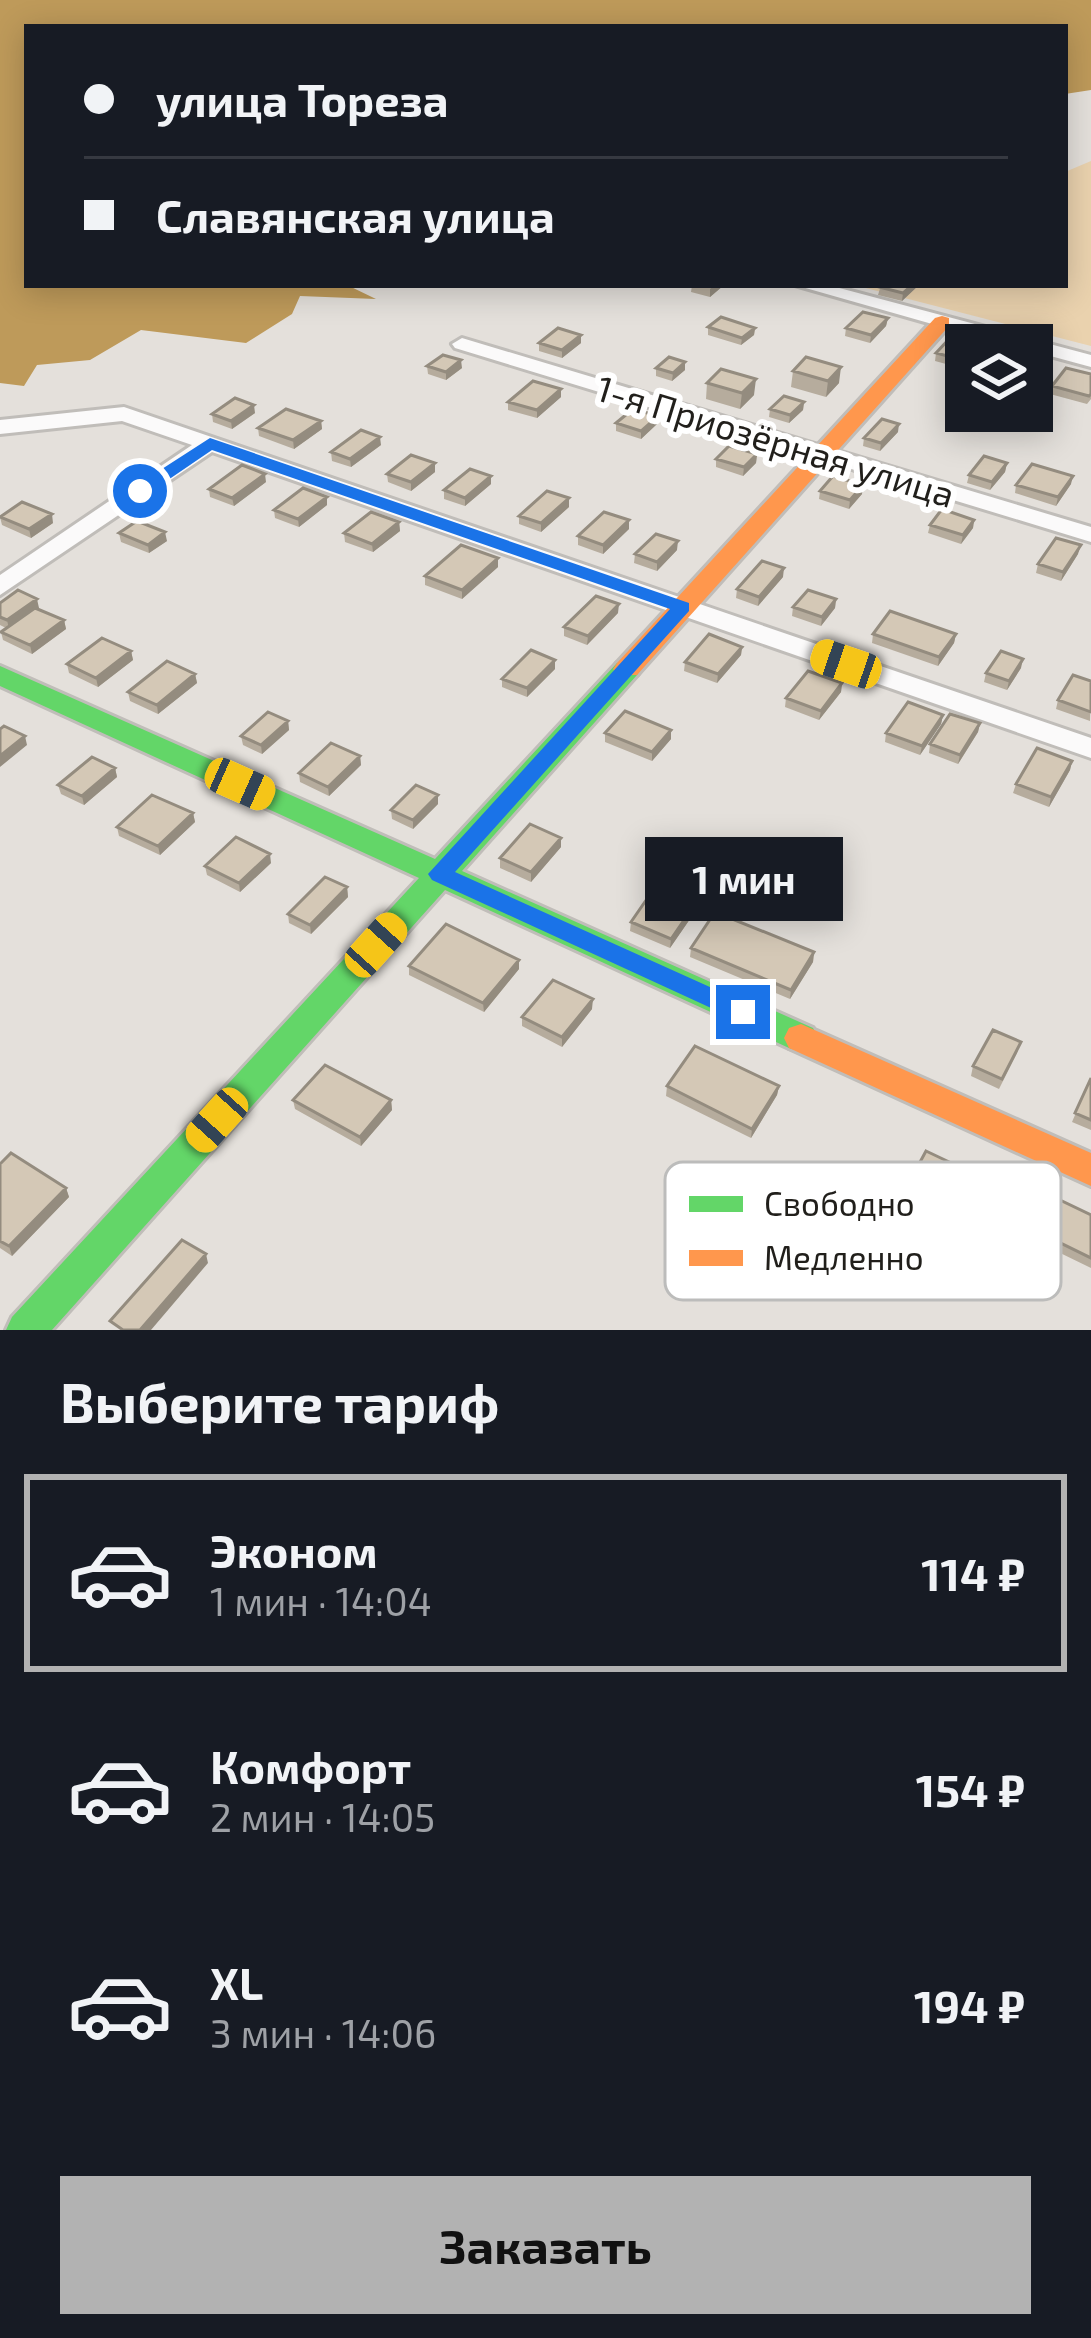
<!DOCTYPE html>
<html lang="ru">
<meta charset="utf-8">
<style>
body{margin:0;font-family:"Exo 2",sans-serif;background:#242831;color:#f1f3f6;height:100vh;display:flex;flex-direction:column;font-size:45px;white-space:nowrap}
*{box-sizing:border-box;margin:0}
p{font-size:39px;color:#9ea1a6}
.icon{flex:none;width:66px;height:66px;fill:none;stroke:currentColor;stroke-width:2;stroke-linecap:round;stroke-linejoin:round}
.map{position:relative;height:1330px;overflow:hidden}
.sheet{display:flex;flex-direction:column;background:#171b24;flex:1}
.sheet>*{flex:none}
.guide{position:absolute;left:24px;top:24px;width:1044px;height:264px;border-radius:0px;box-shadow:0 6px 30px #0003;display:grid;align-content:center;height:264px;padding:0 60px;background:#171b24}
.controls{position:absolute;left:945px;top:324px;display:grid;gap:24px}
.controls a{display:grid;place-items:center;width:108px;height:108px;border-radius:0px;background:#171b24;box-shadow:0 6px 30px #0003;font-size:60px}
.end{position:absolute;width:54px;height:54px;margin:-27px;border:15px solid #1a73e8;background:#fff;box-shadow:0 0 0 6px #fff}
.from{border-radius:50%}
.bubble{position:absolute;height:84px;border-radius:0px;background:#171b24;box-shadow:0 6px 30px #0003;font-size:39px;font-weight:700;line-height:84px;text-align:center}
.car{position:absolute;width:36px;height:72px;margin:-36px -18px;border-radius:15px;box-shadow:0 0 9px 3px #0007;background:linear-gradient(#f5c518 24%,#345 0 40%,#f5c518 0 76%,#345 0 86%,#f5c518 0)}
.guide b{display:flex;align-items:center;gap:42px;height:114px;font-size:45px}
.guide b+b{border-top:3px solid #363941}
.guide i{width:30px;height:30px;background:#f1f3f6}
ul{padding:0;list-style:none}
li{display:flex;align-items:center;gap:36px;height:198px;margin:0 24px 18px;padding:0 36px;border:6px solid transparent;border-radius:0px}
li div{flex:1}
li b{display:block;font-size:45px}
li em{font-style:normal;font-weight:700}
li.current{border-color:#b2b2b2}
li>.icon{width:108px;height:108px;stroke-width:1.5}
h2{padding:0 60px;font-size:54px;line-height:144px}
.cta{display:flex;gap:24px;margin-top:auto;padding:24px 60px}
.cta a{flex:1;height:138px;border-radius:0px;background:#b2b2b2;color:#111;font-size:48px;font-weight:700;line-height:138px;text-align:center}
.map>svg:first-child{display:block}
.green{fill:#ead2ae}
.water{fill:#be9a5a}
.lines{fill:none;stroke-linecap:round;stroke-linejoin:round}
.street-casing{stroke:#c0bdb9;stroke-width:6}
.fast-casing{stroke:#c0bdb9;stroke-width:6}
.slow-casing{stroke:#c0bdb9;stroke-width:6}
.street{fill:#fbfafa;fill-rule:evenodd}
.fast{fill:#63d668;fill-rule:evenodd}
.slow{fill:#ff974d;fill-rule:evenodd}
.wall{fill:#b6ac9d}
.shaded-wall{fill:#948c7f}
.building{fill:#d4c8b6;stroke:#948c7f;stroke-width:3}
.route{fill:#1a73e8}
.labels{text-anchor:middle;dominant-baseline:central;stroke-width:12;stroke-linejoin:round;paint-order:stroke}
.street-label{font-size:36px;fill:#211f1b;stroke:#fff}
.key{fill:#fff;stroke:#bcbcbb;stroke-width:3}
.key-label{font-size:33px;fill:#211f1b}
</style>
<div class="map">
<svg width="1091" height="1330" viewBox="0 0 1091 1330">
<rect width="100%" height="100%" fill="#e4e0db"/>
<!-- green -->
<path class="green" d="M 1091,161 L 1091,346 L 854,285 L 1065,285 L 1065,172 Z"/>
<!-- water -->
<path class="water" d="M 0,0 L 1091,0 L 1091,90 L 1065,94 L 1065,27 L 27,27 L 27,285 L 347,285 L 376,299 L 300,296 L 292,314 L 246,343 L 141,330 L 90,360 L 37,365 L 24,386 L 0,383 Z"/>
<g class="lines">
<!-- street casing -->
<g class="street-casing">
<path id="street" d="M 795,285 L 828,285 L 1091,355 L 1091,367 L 1032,351 L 1032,345 L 1006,345 Z
M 462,338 L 1091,527 L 1091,542 L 455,348 L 452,344 Z
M 124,407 L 1091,738 L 1091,758 L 212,452 L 0,595 L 0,575 L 192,445 L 122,421 L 0,434 L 0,420 Z"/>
</g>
<!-- fast casing -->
<g class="fast-casing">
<path id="fast" d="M 627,660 L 637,663 L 641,669 L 637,675 L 462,871 L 813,1028 L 818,1038 L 813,1048 L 801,1052 L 789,1048 L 445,890 L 52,1330 L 6,1330 L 12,1317 L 419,878 L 0,686 L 0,666 L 435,859 L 617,663 Z"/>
</g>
<!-- slow casing -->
<g class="slow-casing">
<path id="slow" d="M 942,316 L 949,318 L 949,326 L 637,675 L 617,675 L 613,669 L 617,663 L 935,318 Z
M 801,1024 L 1091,1153 L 1091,1186 L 789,1048 L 784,1038 L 789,1028 Z"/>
</g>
<!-- street -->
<use href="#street" class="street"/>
<!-- fast -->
<use href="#fast" class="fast"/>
<!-- slow -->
<use href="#slow" class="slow"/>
</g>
<!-- wall -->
<path class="wall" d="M 692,285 L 724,285 L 710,297 L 691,292 Z
M 881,285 L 918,285 L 902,301 L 878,295 Z
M 888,318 L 886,326 L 870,343 L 845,336 L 846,328 Z
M 708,327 L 755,328 L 754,335 L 741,345 L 708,335 Z
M 539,343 L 581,343 L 562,358 L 539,351 Z
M 973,343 L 957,367 L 935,361 L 936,353 Z
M 685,362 L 685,370 L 672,381 L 656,376 L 656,368 Z
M 427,366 L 462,368 L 446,380 L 428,374 Z
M 793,371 L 839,383 L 826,397 L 791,387 Z
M 1091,374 L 1091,399 L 1087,404 L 1050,394 L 1052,386 Z
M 707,383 L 754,395 L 740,409 L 706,399 Z
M 561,389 L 561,397 L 537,418 L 508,410 L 508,402 Z
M 804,402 L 803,410 L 789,423 L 769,417 L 770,409 Z
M 255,413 L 232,429 L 213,422 L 212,414 Z
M 658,416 L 657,424 L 641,439 L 616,431 L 616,423 Z
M 321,421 L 322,429 L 294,449 L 259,436 L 258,428 Z
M 898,432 L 880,451 L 863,446 L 864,438 Z
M 381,445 L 351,467 L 332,461 L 331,452 Z
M 757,454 L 756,463 L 743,476 L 716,467 L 716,459 Z
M 1007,463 L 1005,472 L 990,490 L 967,483 L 969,475 Z
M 435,472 L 411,491 L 388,482 L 387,474 Z
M 266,482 L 234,506 L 210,497 L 209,489 Z
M 491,484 L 465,506 L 444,499 L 444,490 Z
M 1071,484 L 1056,506 L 1015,493 L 1016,485 Z
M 820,491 L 862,494 L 849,509 L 819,499 Z
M 327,505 L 299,527 L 275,518 L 274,510 Z
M 569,507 L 541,532 L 519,524 L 519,516 Z
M 0,517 L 53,523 L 31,538 L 2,525 Z
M 974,520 L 973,528 L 961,544 L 928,533 L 930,525 Z
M 399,522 L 400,531 L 373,552 L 345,542 L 344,533 Z
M 629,529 L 603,554 L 578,545 L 578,536 Z
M 119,533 L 167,541 L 149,553 L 121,542 Z
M 677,550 L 657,571 L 634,563 L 635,554 Z
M 1078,554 L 1061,581 L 1036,573 L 1038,564 Z
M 498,558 L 498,567 L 462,599 L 425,585 L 425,576 Z
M 783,577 L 758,606 L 736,598 L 737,589 Z
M 836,599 L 835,608 L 821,626 L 792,616 L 793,607 Z
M 0,603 L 39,608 L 38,609 L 64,620 L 66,629 L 32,654 L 3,640 L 1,632 L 6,628 L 0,625 Z
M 618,613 L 587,645 L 564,636 L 564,627 Z
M 873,634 L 956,634 L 954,643 L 938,666 L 872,643 Z
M 742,647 L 741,655 L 717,683 L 684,671 L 685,662 Z
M 131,651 L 133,660 L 98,687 L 69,673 L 67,664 Z
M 1021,668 L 1007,690 L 984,682 L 986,673 Z
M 555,669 L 527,697 L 502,687 L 502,679 Z
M 195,674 L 197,683 L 158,714 L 130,701 L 128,692 Z
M 1091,681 L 1090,721 L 1056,709 L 1058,700 Z
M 842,683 L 841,692 L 819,720 L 785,707 L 786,698 Z
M 943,715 L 941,724 L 920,755 L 885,742 L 886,733 Z
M 288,721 L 289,730 L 262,754 L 243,745 L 241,736 Z
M 980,723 L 978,732 L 958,764 L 929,753 L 930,744 Z
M 671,730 L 671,739 L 652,761 L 605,742 L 605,733 Z
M 360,756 L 361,765 L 329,796 L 300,782 L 299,773 Z
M 1072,761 L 1070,770 L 1049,807 L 1013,793 L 1016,784 Z
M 115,768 L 117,777 L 84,805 L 61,794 L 58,785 Z
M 438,804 L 413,829 L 392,819 L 391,810 Z
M 193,813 L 195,822 L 160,855 L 119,836 L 117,827 Z
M 561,838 L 561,847 L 531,882 L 500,868 L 500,858 Z
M 271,863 L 240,892 L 207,875 L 205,866 Z
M 347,887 L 348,897 L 311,934 L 289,923 L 288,914 Z
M 691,910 L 690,919 L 670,948 L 630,931 L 631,922 Z
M 691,948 L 814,952 L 813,962 L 790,999 L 690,957 Z
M 409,966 L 519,969 L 484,1012 L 409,975 Z
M 592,1009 L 562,1047 L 522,1026 L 522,1017 Z
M 1018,1051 L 999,1089 L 971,1076 L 973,1066 Z
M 1091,1078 L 1091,1130 L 1072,1122 Z
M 667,1086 L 779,1086 L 777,1095 L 751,1138 L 666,1096 Z
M 293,1100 L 391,1100 L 392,1110 L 361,1146 L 295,1109 Z
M 0,1164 L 66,1188 L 69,1197 L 12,1256 L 0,1248 Z
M 906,1188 L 1008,1190 L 987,1238 L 904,1198 Z
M 1091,1215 L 1091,1268 L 1019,1233 L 1022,1224 Z"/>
<!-- shaded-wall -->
<path class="shaded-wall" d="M 715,285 L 724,285 L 710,297 L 710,289 Z
M 912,285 L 918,286 L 902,301 L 903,293 Z
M 888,318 L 886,326 L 870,343 L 871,335 Z
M 755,328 L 754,335 L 741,345 L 742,338 Z
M 581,335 L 581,343 L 562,358 L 562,350 Z
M 461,360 L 462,368 L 446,380 L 446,372 Z
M 685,362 L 685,370 L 672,381 L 673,373 Z
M 841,367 L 839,383 L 826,397 L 828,381 Z
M 756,379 L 754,395 L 740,409 L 742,393 Z
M 561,389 L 561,397 L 537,418 L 537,410 Z
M 804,402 L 803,410 L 789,423 L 790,415 Z
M 254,405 L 255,413 L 232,429 L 231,421 Z
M 658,416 L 657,424 L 641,439 L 641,431 Z
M 321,421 L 322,429 L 294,449 L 293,440 Z
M 899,424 L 898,432 L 880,451 L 881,443 Z
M 380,437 L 381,445 L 351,467 L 350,459 Z
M 757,454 L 756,463 L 743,476 L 744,467 Z
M 435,463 L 435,472 L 411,491 L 411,482 Z
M 1007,463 L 1005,472 L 990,490 L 992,482 Z
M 265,474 L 266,482 L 234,506 L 232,498 Z
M 491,476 L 491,484 L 465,506 L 465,498 Z
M 1073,476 L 1071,484 L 1056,506 L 1058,497 Z
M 863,485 L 862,494 L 849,509 L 850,500 Z
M 327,497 L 327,505 L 299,527 L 298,519 Z
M 569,498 L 569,507 L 541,532 L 541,523 Z
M 52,514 L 53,523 L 31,538 L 29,529 Z
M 629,520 L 629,529 L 603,554 L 603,545 Z
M 974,520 L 973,528 L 961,544 L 963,535 Z
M 399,522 L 400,531 L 373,552 L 372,544 Z
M 165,532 L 167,541 L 149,553 L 148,545 Z
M 678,541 L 677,550 L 657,571 L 657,562 Z
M 1081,545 L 1078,554 L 1061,581 L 1063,572 Z
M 498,558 L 498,567 L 462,599 L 462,590 Z
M 784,568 L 783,577 L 758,606 L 759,597 Z
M 37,599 L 39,608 L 9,629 L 7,620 Z
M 836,599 L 835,608 L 821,626 L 822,617 Z
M 619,604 L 618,613 L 587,645 L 588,636 Z
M 64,620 L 66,629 L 32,654 L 30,645 Z
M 956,634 L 954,643 L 938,666 L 939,657 Z
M 742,647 L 741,655 L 717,683 L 718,674 Z
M 131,651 L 133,660 L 98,687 L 96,678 Z
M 1023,659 L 1021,668 L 1007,690 L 1009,681 Z
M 555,660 L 555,669 L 527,697 L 527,688 Z
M 195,674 L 197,683 L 158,714 L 157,705 Z
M 842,683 L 841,692 L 819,720 L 821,711 Z
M 943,715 L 941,724 L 920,755 L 922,746 Z
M 288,721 L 289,730 L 262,754 L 261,745 Z
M 980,723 L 978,732 L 958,764 L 960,755 Z
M 671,730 L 671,739 L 652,761 L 652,752 Z
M 25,736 L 27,745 L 0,767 L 0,756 Z
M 360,756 L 361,765 L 329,796 L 328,787 Z
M 1072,761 L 1070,770 L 1049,807 L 1051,797 Z
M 115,768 L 117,777 L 84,805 L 82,796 Z
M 438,795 L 438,804 L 413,829 L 413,820 Z
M 193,813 L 195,822 L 160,855 L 158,846 Z
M 561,838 L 561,847 L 531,882 L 531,872 Z
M 270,854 L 271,863 L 240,892 L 239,883 Z
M 347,887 L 348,897 L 311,934 L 310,925 Z
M 691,910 L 690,919 L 670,948 L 671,939 Z
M 814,952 L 813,962 L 790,999 L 791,990 Z
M 519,960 L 519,969 L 484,1012 L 483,1003 Z
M 593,999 L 592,1009 L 562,1047 L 562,1037 Z
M 779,1086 L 777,1095 L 751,1138 L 752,1129 Z
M 391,1100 L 392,1110 L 361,1146 L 360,1137 Z
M 66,1188 L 69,1197 L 12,1256 L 9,1246 Z
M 206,1254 L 208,1263 L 151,1330 L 140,1330 Z"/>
<!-- building -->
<path class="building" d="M 881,285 L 912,285 L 903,293 L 879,287 Z
M 863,312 L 888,318 L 871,335 L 846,328 Z
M 721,317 L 755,328 L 742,338 L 708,327 Z
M 558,328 L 581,335 L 562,350 L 539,343 Z
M 951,337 L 973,343 L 966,345 L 966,351 L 959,359 L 936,353 Z
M 443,355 L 461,360 L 446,372 L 427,366 Z
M 669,357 L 685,362 L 673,373 L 656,368 Z
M 806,357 L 841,367 L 828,381 L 793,371 Z
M 1066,368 L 1091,374 L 1091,394 L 1089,396 L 1052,386 Z
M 721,369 L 756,379 L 742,393 L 707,383 Z
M 533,381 L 561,389 L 537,410 L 508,402 Z
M 784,396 L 804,402 L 790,415 L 770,409 Z
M 235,398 L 254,405 L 231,421 L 212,414 Z
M 286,409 L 321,421 L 293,440 L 258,428 Z
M 633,409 L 658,416 L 641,431 L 616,423 Z
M 882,419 L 899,424 L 881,443 L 864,438 Z
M 361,430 L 380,437 L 350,459 L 331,452 Z
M 729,446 L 757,454 L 744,467 L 716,459 Z
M 411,455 L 435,463 L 411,482 L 387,474 Z
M 984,456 L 1007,463 L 992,482 L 969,475 Z
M 1032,464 L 1073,476 L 1058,497 L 1016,485 Z
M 242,465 L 265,474 L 232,498 L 209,489 Z
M 470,469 L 491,476 L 465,498 L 444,490 Z
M 833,476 L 863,485 L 850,500 L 820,491 Z
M 303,488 L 327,497 L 298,519 L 274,510 Z
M 547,491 L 569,498 L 541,523 L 519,516 Z
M 22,502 L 52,514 L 29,529 L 0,517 Z
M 942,509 L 974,520 L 963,535 L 930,525 Z
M 371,512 L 399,522 L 372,544 L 344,533 Z
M 604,512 L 629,520 L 603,545 L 578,536 Z
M 137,521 L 165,532 L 148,545 L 119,533 Z
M 656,534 L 678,541 L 657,562 L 635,554 Z
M 1056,538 L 1081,545 L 1063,572 L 1038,564 Z
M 461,545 L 498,558 L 462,590 L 425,576 Z
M 762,561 L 784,568 L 759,597 L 737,589 Z
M 18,590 L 37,599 L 7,620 L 0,617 L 0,603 Z
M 808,590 L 836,599 L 822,617 L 793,607 Z
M 596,596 L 619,604 L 588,636 L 564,627 Z
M 35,608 L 64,620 L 30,645 L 1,632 Z
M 890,611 L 956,634 L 939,657 L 873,634 Z
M 709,634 L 742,647 L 718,674 L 685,662 Z
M 102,638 L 131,651 L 96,678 L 67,664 Z
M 531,650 L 555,660 L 527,688 L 502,679 Z
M 1001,651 L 1023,659 L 1009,681 L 986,673 Z
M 167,661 L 195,674 L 157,705 L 128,692 Z
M 808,671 L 842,683 L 821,711 L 786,698 Z
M 1073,675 L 1091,681 L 1091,712 L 1058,700 Z
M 908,702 L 943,715 L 922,746 L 886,733 Z
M 625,711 L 671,730 L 652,752 L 605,733 Z
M 268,712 L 288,721 L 261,745 L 241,736 Z
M 950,714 L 980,723 L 960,755 L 930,744 Z
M 4,726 L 25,736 L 0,756 L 0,729 Z
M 331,743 L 360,756 L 328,787 L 299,773 Z
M 1037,748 L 1072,761 L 1051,797 L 1016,784 Z
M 92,757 L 115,768 L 82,796 L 58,785 Z
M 416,785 L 438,795 L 413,820 L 391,810 Z
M 152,795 L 193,813 L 158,846 L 117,827 Z
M 530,824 L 561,838 L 531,872 L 500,858 Z
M 236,837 L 270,854 L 239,883 L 205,866 Z
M 325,877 L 347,887 L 310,925 L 288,914 Z
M 651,893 L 691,910 L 671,939 L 631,922 Z
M 715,912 L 814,952 L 791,990 L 691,948 Z
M 446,924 L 519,960 L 483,1003 L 409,966 Z
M 553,980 L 593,999 L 562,1037 L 522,1017 Z
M 993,1030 L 1021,1042 L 1002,1079 L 973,1066 Z
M 695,1046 L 779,1086 L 752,1129 L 667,1086 Z
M 325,1065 L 391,1100 L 360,1137 L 293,1100 Z
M 1091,1078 L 1091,1120 L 1075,1113 Z
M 926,1151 L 1008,1190 L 989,1229 L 906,1188 Z
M 11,1153 L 66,1188 L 9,1246 L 0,1241 L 0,1164 Z
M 1037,1189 L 1091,1215 L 1091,1258 L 1022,1224 Z
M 182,1240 L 206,1254 L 140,1330 L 123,1330 L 110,1321 Z"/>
<!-- route -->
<path class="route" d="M 210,438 L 689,603 L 689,611 L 455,872 L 752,1006 L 752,1019 L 735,1019 L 432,880 L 428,874 L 670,609 L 212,450 L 146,495 L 134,495 L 134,487 Z"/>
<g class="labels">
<!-- street labels -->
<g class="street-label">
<text transform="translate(776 440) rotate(17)">1-я Приозёрная улица</text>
</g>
</g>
<!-- legend -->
<rect x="665" y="1162" width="396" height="138" rx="18" class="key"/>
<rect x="689" y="1196" width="54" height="16" fill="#63d668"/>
<rect x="689" y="1250" width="54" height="16" fill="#ff974d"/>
<g class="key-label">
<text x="764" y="1216">Свободно</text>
<text x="764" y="1270">Медленно</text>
</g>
</svg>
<div class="controls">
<a><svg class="icon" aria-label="layers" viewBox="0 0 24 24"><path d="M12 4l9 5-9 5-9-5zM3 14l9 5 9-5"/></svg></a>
</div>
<i class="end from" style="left:140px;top:491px"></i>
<i class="end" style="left:743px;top:1012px"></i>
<div class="bubble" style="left:645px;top:837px;width:198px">1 мин</div>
<i class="car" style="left:846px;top:664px;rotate:289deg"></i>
<i class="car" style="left:240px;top:784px;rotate:114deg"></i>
<i class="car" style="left:376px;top:945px;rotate:42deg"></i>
<i class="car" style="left:217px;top:1120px;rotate:222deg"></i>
<div class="guide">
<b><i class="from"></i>улица Тореза</b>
<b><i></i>Славянская улица</b>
</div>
</div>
<section class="sheet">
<h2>Выберите тариф</h2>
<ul>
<li class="current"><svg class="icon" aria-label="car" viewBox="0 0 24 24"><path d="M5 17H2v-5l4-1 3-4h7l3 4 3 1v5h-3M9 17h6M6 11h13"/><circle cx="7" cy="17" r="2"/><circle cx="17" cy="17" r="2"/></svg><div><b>Эконом</b><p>1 мин · 14:04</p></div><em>114 ₽</em></li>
<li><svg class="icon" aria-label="car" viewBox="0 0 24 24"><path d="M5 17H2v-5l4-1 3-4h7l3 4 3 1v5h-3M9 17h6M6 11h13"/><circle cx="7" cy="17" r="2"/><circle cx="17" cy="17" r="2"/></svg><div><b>Комфорт</b><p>2 мин · 14:05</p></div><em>154 ₽</em></li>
<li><svg class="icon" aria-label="car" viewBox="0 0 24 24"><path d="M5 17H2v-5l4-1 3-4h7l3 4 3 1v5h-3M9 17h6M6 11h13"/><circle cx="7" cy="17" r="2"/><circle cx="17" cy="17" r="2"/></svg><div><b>XL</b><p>3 мин · 14:06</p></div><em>194 ₽</em></li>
</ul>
<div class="cta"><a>Заказать</a></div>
</section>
